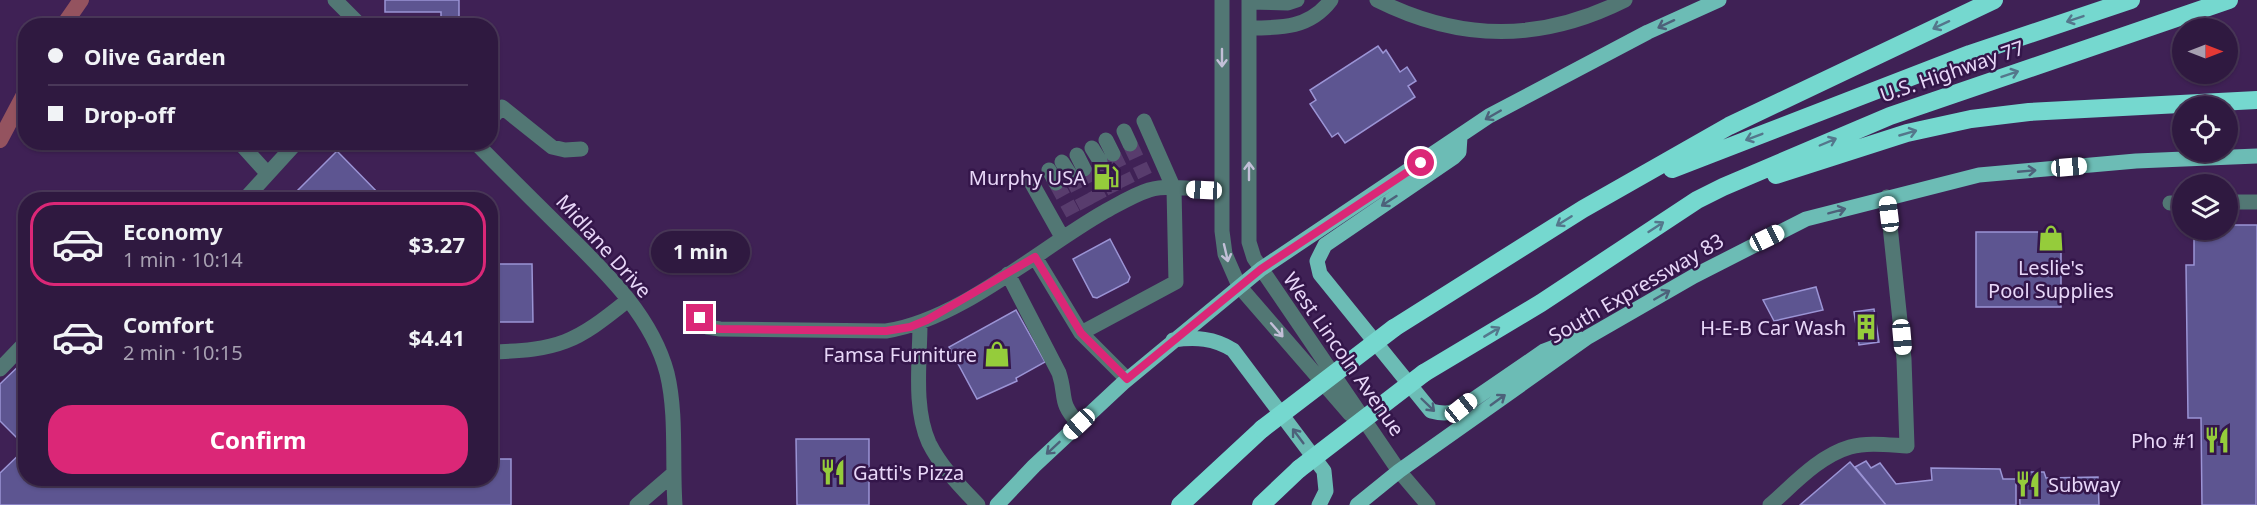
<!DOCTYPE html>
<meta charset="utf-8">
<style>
body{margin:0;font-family:"Noto Sans",sans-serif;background:#3b264b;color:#f1f3f6;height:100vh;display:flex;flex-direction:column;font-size:22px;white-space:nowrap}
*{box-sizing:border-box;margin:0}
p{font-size:20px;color:#a7a0b1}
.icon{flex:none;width:33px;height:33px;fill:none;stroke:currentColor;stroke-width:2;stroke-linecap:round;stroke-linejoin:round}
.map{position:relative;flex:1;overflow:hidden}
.drawer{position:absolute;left:18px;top:192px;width:480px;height:294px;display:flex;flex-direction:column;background:#2f1940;border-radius:24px;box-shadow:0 2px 4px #0004,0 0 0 2px #4a3859}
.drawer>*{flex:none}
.hud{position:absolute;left:18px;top:18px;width:480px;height:132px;border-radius:24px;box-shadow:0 2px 4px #0004,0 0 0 2px #4a3859;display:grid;align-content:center;height:132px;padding:0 30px;background:#2f1940}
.needle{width:39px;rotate:90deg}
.tools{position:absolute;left:2172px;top:18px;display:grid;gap:12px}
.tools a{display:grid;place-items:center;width:66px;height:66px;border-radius:50%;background:#2f1940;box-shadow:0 2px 4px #0004,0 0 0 2px #4a3859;font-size:30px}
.end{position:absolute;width:27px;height:27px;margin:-14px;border:8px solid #db2777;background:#fff;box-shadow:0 0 0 3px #fff}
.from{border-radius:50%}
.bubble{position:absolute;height:42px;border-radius:21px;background:#2f1940;box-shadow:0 2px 4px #0004,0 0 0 2px #4a3859;font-size:20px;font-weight:700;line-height:42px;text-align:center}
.car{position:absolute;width:18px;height:36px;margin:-18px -9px;border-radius:8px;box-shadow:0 0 4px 2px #0007;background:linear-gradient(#fff 24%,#345 0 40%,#fff 0 76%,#345 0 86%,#fff 0)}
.hud b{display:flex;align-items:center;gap:21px;height:57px;font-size:22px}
.hud b+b{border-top:2px solid #4a3859}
.hud i{width:15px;height:15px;background:#f1f3f6}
ul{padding:10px 0 0;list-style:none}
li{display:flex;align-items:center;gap:18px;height:84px;margin:0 12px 9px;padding:0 18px;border:3px solid transparent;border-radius:24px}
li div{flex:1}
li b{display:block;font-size:22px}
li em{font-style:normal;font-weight:700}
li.selected{border-color:#db2777}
li>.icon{width:54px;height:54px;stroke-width:1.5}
.primary-button{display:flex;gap:12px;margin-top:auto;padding:12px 30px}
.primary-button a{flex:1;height:69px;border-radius:24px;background:#db2777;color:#fff;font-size:24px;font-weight:700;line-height:69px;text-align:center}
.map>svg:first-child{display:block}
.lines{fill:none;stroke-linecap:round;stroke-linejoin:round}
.canal{stroke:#94535f;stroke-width:16}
.building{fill:#5d5591;stroke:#9b94d5;stroke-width:1.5}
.minor-tunnel{stroke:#583c6d;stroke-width:15;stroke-dasharray:15 8;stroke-linecap:butt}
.minor{stroke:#527774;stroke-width:15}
.major{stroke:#6cbcb5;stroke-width:15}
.highway{stroke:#75d8cf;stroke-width:18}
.highway-bridge{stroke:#75d8cf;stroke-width:18}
.oneway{stroke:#54778c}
.oneway2{stroke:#4d617a}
.oneway3{stroke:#c2bfd7}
.route{stroke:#db2777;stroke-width:8}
.labels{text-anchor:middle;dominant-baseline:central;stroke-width:5;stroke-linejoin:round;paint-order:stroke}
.street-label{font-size:20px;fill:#e8d7f8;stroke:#34164a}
.poi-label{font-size:20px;fill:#e8d7f8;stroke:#34164a;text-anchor:end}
</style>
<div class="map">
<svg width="2257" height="505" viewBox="0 0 2257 505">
<rect width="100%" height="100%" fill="#3f2155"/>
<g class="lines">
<!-- canal -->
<path class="canal" d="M 63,26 L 81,0
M 0,140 L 26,91"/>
</g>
<!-- building -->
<path class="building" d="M 385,0 L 459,0 L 459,26 L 441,26 L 441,12 L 385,12 Z
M 1378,46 L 1383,53 L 1386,50 L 1400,72 L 1407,67 L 1416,81 L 1408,86 L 1415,97 L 1345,143 L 1338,133 L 1332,137 L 1310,104 L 1316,100 L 1310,90 Z
M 337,151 L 385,200 L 302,200 L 295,193 Z
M 2228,225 L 2257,225 L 2256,505 L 2202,505 L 2201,418 L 2188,418 L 2186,265 L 2194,265 L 2194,230 L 2228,230 Z
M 1976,232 L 2061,232 L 2061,307 L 1976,307 Z
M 1110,239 L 1130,277 L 1128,282 L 1097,298 L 1093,297 L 1073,259 Z
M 490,264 L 532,264 L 533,322 L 490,322 Z
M 1816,287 L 1823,310 L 1774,321 L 1763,300 Z
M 1874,309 L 1879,342 L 1859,345 L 1854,312 Z
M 1016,310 L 1045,362 L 1016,378 L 1017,381 L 977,399 L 949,347 Z
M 26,359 L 26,447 L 0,421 L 0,384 Z
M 796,439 L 869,439 L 869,505 L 797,505 Z
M 26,448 L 26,478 L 490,478 L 490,459 L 511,459 L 511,505 L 0,505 L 0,473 Z
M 1866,461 L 1871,468 L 1880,463 L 1896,484 L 1932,480 L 1931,468 L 2000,469 L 2003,479 L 2016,479 L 2016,505 L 1886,505 L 1855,467 Z
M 1850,462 L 1886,505 L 1800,505 Z
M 2029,472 L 2044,472 L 2046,478 L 2098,477 L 2099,505 L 2020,505 L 2019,478 L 2027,478 Z"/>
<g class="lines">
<!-- minor-tunnel -->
<path class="minor-tunnel" d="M 1130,144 L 1145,176
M 1113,154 L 1128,185
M 1100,161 L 1115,192
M 1084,169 L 1100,200
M 1071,176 L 1087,207
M 1056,183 L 1073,214"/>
<!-- minor -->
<path class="minor" d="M 335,0 L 361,26
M 1222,0 L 1222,231 L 1225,254 L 1239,286 L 1350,414
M 1249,0 L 1249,242 L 1254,258 L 1399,471 L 1428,505
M 1377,0 C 1461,42 1541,42 1625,0
M 1249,2 L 1288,3 L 1297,0
M 1249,28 C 1282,28 1310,28 1331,0
M 490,120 L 502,107 L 552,147 L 565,150 L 581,149
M 1124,131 L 1130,144
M 1106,140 L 1113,154
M 239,142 L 267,173
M 475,142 C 503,171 532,199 560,227 C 602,269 651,313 667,373 C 677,414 672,462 675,505
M 1092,148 L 1100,161
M 1077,155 L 1084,169
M 1062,162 L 1071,176
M 1049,170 L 1056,183
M 1030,180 L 1062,237
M 244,200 L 297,142
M 2228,202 L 2257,202
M 2170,203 L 2182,203
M 1035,257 L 1081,333 L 1127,379
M 1008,274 L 1059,373 C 1067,397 1058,402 1079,424
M 700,318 L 707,327 L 720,329 L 886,331 C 960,320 1039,249 1104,212 C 1119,204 1133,195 1149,190 C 1170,184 1200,190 1222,191
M 920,323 C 920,361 913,407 929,443 C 941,467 960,486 978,505
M 1081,333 L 1176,282 L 1174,189 L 1144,121
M 490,352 C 560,350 575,343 628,300
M 0,369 L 26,342
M 637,505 L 673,474
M 1770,505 C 1794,484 1819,456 1850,447 C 1868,442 1889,445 1907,446 L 1904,359 L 1887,197"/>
<!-- major -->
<path class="major" d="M 1460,137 L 1459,152 L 1454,157 L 1325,245 L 1317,261 L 1320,274 L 1431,411 C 1443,414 1450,414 1461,408 L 1544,351 L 1578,338
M 1173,340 C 1196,337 1214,338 1233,350 L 1324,471 L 1326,491 L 1319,505
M 997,505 L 1034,466 L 1123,383 L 1261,269 L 1489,116 L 1648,32 L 1719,0
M 1357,505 L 1399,471 L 1588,337 L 1694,276 L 1806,219 L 1979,175 L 2136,161 L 2257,156"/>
<!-- highway -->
<path class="highway" d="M 1672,169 L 1970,54 L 2131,0
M 1776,175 L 1907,133 L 1971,119 L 2029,112 L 2257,100
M 1394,328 L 1583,209 L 1729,126 L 1994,0
M 1424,373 L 1541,303 L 1697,200 L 1723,187 L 1890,116 L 2229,0
M 1180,505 L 1262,429
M 1261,505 L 1299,469"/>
<!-- highway-bridge -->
<path class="highway-bridge" d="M 1262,429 L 1394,328
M 1299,469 L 1424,373"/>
</g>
<!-- one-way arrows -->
<defs><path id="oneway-shaft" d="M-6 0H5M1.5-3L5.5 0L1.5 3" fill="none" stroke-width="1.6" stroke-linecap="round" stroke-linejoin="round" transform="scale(1.5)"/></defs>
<g class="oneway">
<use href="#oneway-shaft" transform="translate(2075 19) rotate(161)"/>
<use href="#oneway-shaft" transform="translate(1941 25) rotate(155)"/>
<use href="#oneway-shaft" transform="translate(2010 74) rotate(-19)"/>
<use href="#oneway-shaft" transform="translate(1908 133) rotate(-16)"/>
<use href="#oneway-shaft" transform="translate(1754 137) rotate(159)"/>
<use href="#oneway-shaft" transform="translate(1828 142) rotate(-23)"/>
<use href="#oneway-shaft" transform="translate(1564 221) rotate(148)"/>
<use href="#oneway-shaft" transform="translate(1656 227) rotate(-33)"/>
<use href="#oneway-shaft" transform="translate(1492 332) rotate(-31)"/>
</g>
<g class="oneway2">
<use href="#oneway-shaft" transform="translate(1666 24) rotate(155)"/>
<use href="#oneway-shaft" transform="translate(1493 115) rotate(150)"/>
<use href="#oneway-shaft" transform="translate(2027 171) rotate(-5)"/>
<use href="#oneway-shaft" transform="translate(1389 201) rotate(147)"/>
<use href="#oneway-shaft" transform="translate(1837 211) rotate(-15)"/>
<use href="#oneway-shaft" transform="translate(1662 295) rotate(-30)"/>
<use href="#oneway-shaft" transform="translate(1498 400) rotate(-36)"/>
<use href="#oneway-shaft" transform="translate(1428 405) rotate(44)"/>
<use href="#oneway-shaft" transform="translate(1298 436) rotate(-127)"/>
<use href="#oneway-shaft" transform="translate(1053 448) rotate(137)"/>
</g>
<g class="oneway3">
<use href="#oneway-shaft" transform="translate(1222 58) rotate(90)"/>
<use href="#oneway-shaft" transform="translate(1249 171) rotate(-90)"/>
<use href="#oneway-shaft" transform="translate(1226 253) rotate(77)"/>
<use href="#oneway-shaft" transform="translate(1277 330) rotate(49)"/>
</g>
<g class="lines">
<!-- route -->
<path class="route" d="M 700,318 L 707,327 L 720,329 L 886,331 L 910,327 L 927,320 L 1035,257 L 1081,333 L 1127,379 L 1261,269 L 1421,163"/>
</g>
<!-- icons -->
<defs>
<g id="fuel-bare" transform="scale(2.07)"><path d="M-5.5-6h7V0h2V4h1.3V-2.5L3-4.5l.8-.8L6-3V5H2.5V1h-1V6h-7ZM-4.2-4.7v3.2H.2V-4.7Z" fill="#95cc3b" stroke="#34164a" stroke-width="2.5" paint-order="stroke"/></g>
<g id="shop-bare" transform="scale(2.07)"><path d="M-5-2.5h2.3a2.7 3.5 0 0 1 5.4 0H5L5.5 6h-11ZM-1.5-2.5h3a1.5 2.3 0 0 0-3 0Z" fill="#95cc3b" stroke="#34164a" stroke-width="2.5" paint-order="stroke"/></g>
<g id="building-bare" transform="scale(2.07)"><path d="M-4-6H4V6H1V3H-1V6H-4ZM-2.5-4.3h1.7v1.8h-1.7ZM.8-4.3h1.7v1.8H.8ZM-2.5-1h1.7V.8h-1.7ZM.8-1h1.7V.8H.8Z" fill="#95cc3b" stroke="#34164a" stroke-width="2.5" paint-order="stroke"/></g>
<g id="restaurant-bare" transform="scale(2.07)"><path d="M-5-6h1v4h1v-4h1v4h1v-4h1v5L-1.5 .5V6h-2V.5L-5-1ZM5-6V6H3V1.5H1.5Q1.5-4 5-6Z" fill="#95cc3b" stroke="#34164a" stroke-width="2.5" paint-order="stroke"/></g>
</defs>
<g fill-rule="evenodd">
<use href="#fuel-bare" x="1106" y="177"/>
<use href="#shop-bare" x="2051" y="238"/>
<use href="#building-bare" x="1866" y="327"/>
<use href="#shop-bare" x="997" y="354"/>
<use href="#restaurant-bare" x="2217" y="440"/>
<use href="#restaurant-bare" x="833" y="472"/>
<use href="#restaurant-bare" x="2028" y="484"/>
</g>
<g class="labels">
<!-- street labels -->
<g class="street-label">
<text transform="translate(1952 71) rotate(-19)">U.S. Highway 77</text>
<text transform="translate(604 246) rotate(48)">Midlane Drive</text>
<text transform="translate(1636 288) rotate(-30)">South Expressway 83</text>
<text transform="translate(1344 354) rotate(55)">West Lincoln Avenue</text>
</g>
<!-- poi labels -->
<g class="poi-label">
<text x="1086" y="177">Murphy USA</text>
<text x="2051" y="267" text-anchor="middle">Leslie's<tspan x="2051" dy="23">Pool Supplies</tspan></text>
<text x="1846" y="327">H-E-B Car Wash</text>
<text x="977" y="354">Famsa Furniture</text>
<text x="2197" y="440">Pho #1</text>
<text x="853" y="472" text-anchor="start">Gatti's Pizza</text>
<text x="2048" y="484" text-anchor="start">Subway</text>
</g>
</g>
</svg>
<div class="tools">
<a><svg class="needle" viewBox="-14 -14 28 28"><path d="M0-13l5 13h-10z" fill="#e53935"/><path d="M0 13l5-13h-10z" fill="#a7a0b1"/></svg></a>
<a><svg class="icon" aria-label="locate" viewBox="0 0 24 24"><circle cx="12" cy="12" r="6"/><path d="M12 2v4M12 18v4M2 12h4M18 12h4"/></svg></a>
<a><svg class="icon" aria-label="layers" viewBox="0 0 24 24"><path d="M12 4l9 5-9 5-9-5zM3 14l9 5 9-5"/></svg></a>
</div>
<i class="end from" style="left:1421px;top:163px"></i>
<i class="end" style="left:700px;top:318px"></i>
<div class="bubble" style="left:651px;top:231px;width:99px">1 min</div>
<i class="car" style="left:2069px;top:167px;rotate:85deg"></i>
<i class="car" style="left:1204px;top:190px;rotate:273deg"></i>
<i class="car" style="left:1889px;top:214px;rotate:353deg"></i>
<i class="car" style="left:1767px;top:238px;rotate:64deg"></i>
<i class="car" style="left:1902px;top:337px;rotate:175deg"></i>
<i class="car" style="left:1461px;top:408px;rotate:51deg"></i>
<i class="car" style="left:1079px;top:424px;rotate:227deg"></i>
<div class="hud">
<b><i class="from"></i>Olive Garden</b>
<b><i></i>Drop-off</b>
</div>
<section class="drawer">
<ul>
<li class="selected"><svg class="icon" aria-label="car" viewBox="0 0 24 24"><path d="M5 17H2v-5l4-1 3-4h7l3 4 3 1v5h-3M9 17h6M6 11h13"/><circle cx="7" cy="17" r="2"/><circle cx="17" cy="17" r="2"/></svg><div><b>Economy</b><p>1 min · 10:14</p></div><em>$3.27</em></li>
<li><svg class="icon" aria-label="car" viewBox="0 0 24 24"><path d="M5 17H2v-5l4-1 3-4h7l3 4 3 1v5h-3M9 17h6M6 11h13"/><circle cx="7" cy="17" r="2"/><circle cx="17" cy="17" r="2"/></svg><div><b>Comfort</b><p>2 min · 10:15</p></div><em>$4.41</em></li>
</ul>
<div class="primary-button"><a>Confirm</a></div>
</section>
</div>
